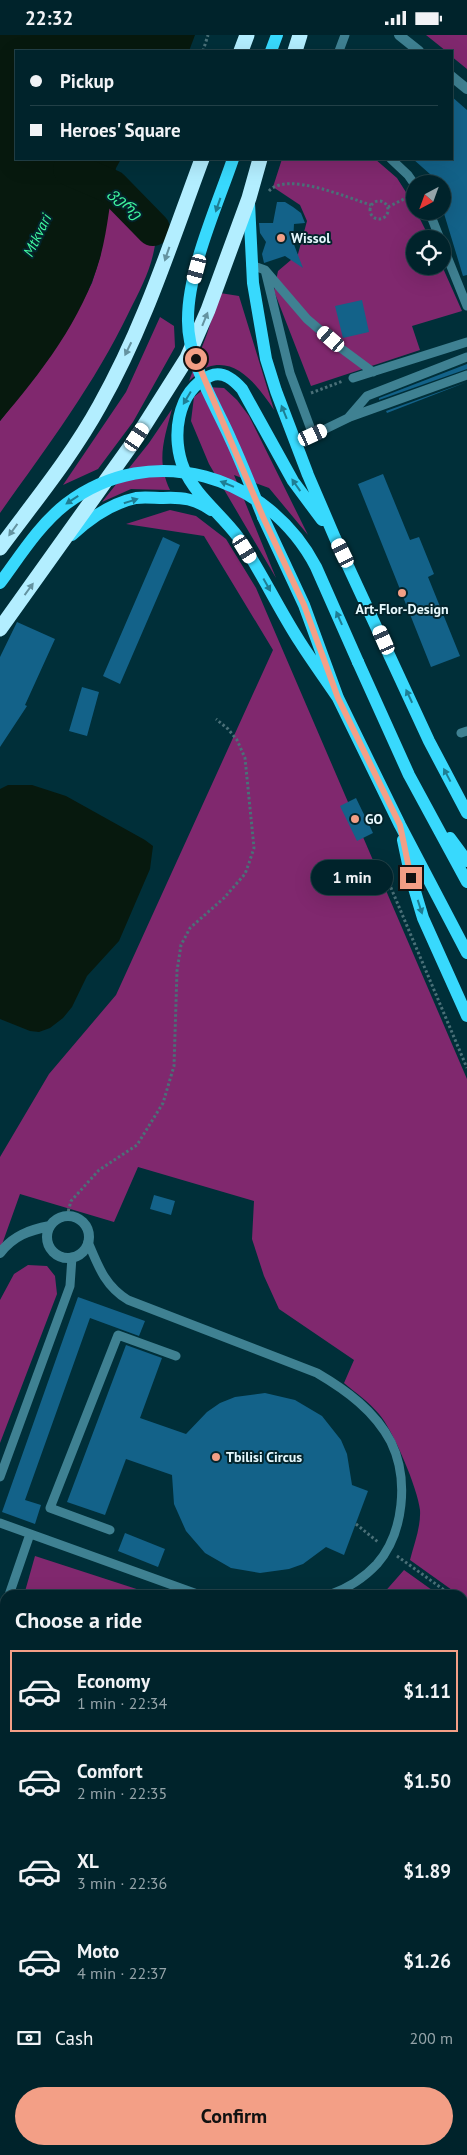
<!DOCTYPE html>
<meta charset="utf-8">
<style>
body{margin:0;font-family:"PT Sans","Noto Sans Georgian",sans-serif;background:#0a2b33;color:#f1f3f6;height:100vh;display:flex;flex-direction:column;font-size:19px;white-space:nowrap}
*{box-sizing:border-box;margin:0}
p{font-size:16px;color:#95a4a9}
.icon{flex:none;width:28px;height:28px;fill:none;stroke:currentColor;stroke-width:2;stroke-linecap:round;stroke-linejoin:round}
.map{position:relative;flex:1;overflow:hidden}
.details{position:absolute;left:0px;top:1555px;width:468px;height:565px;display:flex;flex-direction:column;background:#00232b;border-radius:15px 15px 0 0;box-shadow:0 5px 20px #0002,0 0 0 1px #224047}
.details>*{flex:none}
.guide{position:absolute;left:15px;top:15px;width:438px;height:110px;border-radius:0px;box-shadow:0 5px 20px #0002,0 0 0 1px #224047;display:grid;align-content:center;height:110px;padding:0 15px;background:#00232b}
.needle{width:32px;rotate:221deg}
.controls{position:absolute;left:406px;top:140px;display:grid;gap:10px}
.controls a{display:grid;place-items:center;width:45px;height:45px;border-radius:50%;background:#00232b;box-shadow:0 5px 20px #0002,0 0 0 1px #224047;font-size:25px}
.end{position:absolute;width:22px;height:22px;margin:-11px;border:6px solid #f39f86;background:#111;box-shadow:0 0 0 2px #111}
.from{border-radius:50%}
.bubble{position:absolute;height:35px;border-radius:18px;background:#00232b;box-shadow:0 5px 20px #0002,0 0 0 1px #224047;font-size:16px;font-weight:700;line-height:35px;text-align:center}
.car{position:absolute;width:15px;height:30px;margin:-15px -8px;border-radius:6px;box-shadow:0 0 4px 1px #0007;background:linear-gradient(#fff 24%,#345 0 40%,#fff 0 76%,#345 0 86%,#fff 0)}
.guide b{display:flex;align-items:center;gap:18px;height:48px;font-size:19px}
.guide b+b{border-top:1px solid #224047}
.guide i{width:12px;height:12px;background:#f1f3f6}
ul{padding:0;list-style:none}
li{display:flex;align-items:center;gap:15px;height:82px;margin:0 10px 8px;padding:0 5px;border:2px solid transparent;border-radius:0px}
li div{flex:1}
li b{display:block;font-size:19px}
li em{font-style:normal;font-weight:700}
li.on{border-color:#f39f86}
li>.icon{width:45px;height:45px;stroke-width:1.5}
h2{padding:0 15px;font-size:22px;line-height:60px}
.pay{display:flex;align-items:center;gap:12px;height:55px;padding:0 15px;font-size:19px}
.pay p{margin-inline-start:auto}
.primary-button{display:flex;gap:10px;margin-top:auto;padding:10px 15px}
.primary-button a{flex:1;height:58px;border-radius:30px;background:#f39f86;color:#111;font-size:20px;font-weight:700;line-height:58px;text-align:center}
.status{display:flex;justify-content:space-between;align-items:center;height:35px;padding:0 25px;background:#00232b;direction:ltr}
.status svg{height:14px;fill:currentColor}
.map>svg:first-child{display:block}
.green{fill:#80286e}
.water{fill:#07190e}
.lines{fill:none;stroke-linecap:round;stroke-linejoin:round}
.river{stroke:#07190e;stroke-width:34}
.building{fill:#136289}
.path{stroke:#4a7078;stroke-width:3;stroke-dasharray:2.5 2.5;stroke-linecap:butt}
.lane{stroke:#3f8192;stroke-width:9}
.street{stroke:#3f8192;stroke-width:10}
.primary{stroke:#38d9fd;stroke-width:12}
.highway{stroke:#b3eeff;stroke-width:15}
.primary-bridge{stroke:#38d9fd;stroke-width:12}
.oneway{fill:#1e7e94}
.oneway2{fill:#6493a0}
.route{stroke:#f39f86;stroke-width:6}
.poi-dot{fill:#f39f86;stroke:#03242c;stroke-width:2}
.labels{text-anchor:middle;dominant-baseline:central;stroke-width:4;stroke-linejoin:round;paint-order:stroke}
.poi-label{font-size:14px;font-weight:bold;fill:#e7f9fe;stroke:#03242c;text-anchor:start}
.water-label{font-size:15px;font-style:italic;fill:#40f79f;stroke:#03242c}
</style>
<div class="status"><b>22:32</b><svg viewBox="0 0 49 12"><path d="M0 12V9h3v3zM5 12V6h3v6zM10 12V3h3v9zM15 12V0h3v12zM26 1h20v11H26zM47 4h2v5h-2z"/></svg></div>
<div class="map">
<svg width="467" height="2120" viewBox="0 0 467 2120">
<rect width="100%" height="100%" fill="#002f39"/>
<!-- green -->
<path class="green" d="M 426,0 L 467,0 L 467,34 L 451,21 L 451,16 L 446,16 Z
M 282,124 L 323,124 L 331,126 L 332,124 L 375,124 L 397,143 L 409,162 L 430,204 L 415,204 L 415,231 L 442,231 L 462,276 L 412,291 L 420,315 L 311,351 L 274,256 L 278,236 L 298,219 L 307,186 L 300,170 L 273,152 Z
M 110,167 L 118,170 L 155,210 C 151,235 140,255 129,277 C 94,350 46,413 0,478 L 0,386 L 45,328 L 74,283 L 92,248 L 100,222 Z
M 220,258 L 239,261 L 274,375 C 259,353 238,322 208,332 C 201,334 195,341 189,346 L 207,299 Z
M 160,282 L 174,291 L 175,312 L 133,387 L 98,434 L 63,450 L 126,357 Z
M 206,352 L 224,353 L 237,365 L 249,381 L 308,500 L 269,453 L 234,440 L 276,543 L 209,429 L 191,386 L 194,362 Z
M 172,374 C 164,405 156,425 170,455 L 131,454 L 102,467 L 149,408 Z
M 170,475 L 196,481 L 226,504 L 256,553 L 467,1044 L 467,1566 L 463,1563 L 462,1560 L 459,1560 L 410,1525 C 414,1509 421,1492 420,1475 C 418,1454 393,1395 379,1379 C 369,1367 356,1358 344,1348 L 354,1325 L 279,1274 L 264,1241 L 252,1204 L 254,1166 L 138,1132 L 114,1187 L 20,1159 L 0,1215 L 0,1122 L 49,1039 L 116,960 L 273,615 L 204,501 L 126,489 Z
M 28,1230 L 47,1231 L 55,1241 L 57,1259 L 0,1408 L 0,1265 L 14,1239 Z
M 35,1521 L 155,1560 L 24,1560 Z
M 404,1535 L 439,1560 L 382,1560 Z
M 462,1577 L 467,1580 L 467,1673 L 463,1673 Z
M 5,1624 L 5,1706 L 0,1707 L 0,1625 Z
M 463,1739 L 467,1739 L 467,2012 L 463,2013 Z
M 0,1772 L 5,1772 L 5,1823 L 0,1824 Z
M 5,2017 L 5,2115 L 72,2115 L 73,2120 L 0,2120 L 0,2018 Z"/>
<!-- water -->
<path class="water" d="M 0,0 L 195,0 L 189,16 L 16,16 L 16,124 L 121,124 L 116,133 C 110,163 108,194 100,223 C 83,284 40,339 0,386 Z
M 8,750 L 32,750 L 66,761 L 145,805 L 153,811 L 150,834 L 119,906 L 87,941 L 72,972 L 63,983 L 50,993 L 39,997 L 30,996 L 0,984 L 0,754 Z"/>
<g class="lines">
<!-- river -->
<path class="river" d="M 70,134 L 112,152 L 153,194"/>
</g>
<!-- building -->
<path class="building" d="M 451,61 L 467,75 L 467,240 L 463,241 L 442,172 L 442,149 L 435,149 L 431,140 L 413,124 L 451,124 Z
M 277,167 L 285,167 L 293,172 L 301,178 L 305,188 L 294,189 L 293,207 L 303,233 L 285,221 L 264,228 L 262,219 L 266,207 L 260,198 L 259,188 L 273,188 Z
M 362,265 L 369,297 L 343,303 L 335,271 Z
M 467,329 L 467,334 L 379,365 L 379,363 Z
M 467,347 L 387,378 L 386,376 Z
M 383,439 L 410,505 L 419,502 L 434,539 L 428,542 L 460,621 L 431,632 L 358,449 Z
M 163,502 L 180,510 L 120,649 L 103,641 Z
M 17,587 L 55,604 L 25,670 L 27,671 L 0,712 L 0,622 Z
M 82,652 L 99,657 L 87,701 L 69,696 Z
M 356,763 L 373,798 L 357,806 L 340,771 Z
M 154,1160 L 175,1166 L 171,1180 L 150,1174 Z
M 78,1262 L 145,1286 L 139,1301 L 90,1283 L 25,1465 L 41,1470 L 35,1489 L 2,1477 Z
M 126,1310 L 162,1323 L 140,1383 L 186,1399 L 207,1377 L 220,1368 L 235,1362 L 265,1358 L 295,1365 L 322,1381 L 341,1405 L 347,1419 L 352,1450 L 368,1456 L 344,1520 L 326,1512 L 303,1529 L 289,1534 L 260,1538 L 231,1533 L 205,1518 L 186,1496 L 174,1469 L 172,1440 L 126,1424 L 105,1480 L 67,1467 Z
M 125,1498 L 165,1514 L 158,1532 L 118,1516 Z"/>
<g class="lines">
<!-- path -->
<path class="path" d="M 203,16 L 208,0
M 269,156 C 287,136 348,163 371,170
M370 175a9 9 0 1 1 18 0a9 9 0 1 1-18 0Z
M 388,172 L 410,161
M 311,358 L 343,346
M 383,834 L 467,1033
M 67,1181 L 71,1166 L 99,1135 L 137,1110 L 163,1068 L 174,1031 L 177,936 L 181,910 L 190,893 L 224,863 L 245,839 L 249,828 L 254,813 L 245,723 L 237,705 L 228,694 L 216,684
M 356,1489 L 378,1507
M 397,1521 L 451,1560
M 462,1568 L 467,1572
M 462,1766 L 467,1766
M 462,1804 L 467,1805
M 462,1886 L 467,1885
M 462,2008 L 467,2006
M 63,2115 L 64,2120"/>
<!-- lane -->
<path class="lane" d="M 339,16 L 345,0
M 391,124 L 408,140 L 415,150
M 429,176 L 440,204
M 442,209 L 467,271
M 251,230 L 265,235 L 307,284 L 342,314 L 373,337
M 265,235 L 290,338 L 313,400 L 348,383 L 367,361 L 467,322
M 353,343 L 467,307
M 350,382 L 467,340
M 461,698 L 467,696
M 88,1207 C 98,1231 105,1251 128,1265 L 317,1338 C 346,1355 375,1376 391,1407 C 409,1444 404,1498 377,1529 C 364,1543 346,1554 329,1560
M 0,1442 L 70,1251 L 72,1222
M 0,1488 L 200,1560
M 110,1495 L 50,1473 L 118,1300 L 176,1321
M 9,1560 L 30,1499
M 0,1585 L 5,1571
M 0,2012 L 5,2012
M 180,2120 L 180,2115"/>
<!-- street -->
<path class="street" d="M 399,0 L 419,16
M 451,41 L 467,54
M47 1202a21 21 0 1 1 42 0a21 21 0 1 1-42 0Z
M 0,1218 C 13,1201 29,1195 50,1191"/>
<!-- primary -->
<path class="primary" d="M 271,16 L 277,0
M 249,168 L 253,248 L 266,324 L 276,356 L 308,440 L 335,503 L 429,706 L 467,778
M 263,482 L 304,570 L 338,663 L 400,790 L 467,918
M 322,485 L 293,446 L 242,354 C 234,345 223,335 210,341 C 176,356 171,404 184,434 C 195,460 222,480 238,502 C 261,536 278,573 300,607 C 312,626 326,645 338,663
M 72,500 C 89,484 112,468 136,463 C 144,462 155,463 163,463 C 182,462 196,464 211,475
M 358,627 L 409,740 L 467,847
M 450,803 L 467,826
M 403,805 L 411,843 L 423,883 L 467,981
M 462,1694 L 467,1694
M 462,1711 L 467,1711
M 462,1729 L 467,1729
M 0,1743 L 5,1743"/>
<!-- highway -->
<path class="highway" d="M 241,16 L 247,0
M 295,16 L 300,0
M 0,513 C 34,467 72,421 100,370 C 144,292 171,207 202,124
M 0,594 L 137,402 L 187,323 L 208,275 L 249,163 L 260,124"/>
<!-- primary-bridge -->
<path class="primary-bridge" d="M 233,124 C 217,171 188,235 188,284 C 187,326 215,368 231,405 C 243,431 253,457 263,482
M 0,548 C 20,521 39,490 66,469 C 152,404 268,440 316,532 L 358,627"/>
</g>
<!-- one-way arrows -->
<defs><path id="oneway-solid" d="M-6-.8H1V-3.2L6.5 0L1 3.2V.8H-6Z" transform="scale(1.25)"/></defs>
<g class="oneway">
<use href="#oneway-solid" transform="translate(218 170) rotate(109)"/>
<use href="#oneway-solid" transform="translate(187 363) rotate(121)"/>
<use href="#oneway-solid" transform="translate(284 377) rotate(-112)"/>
<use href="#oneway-solid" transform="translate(227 449) rotate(-158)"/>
<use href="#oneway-solid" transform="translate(296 450) rotate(-125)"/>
<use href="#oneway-solid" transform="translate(72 465) rotate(147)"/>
<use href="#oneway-solid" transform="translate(131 466) rotate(-17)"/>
<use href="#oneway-solid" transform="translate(267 550) rotate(61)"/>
<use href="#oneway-solid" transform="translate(339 583) rotate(-114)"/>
<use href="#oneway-solid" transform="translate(409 661) rotate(-115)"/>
<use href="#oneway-solid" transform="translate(447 740) rotate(-118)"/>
<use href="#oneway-solid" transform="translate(420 872) rotate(72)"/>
</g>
<g class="oneway2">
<use href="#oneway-solid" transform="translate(167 219) rotate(109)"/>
<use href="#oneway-solid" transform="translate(205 284) rotate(-68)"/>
<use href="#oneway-solid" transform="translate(128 314) rotate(116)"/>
<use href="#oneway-solid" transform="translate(13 495) rotate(126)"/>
<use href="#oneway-solid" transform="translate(29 554) rotate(-54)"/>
</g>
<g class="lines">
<!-- route -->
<path class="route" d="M 196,324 L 263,482 L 304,570 L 338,663 L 400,790 L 411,843"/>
</g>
<!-- markers -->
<g class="poi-dot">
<circle cx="281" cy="203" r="5"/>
<circle cx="402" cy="558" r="5"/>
<circle cx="355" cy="784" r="5"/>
<circle cx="216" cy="1422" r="5"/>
</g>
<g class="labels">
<!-- poi labels -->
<g class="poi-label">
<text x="291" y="203">Wissol</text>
<text x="402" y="574" text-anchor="middle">Art-Flor-Design</text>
<text x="365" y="784">GO</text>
<text x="226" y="1422">Tbilisi Circus</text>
</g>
<!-- water labels -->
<g class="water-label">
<text transform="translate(126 168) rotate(44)">ვერე</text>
<text transform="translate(37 200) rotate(-64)">Mtkvari</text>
</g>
</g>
</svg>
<div class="controls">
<a><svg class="needle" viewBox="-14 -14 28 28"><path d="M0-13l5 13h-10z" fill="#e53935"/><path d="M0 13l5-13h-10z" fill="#95a4a9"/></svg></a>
<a><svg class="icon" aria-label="locate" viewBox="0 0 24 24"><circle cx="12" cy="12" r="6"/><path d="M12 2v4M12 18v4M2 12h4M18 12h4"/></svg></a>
</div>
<i class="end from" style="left:196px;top:324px"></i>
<i class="end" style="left:411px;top:843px"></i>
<div class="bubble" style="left:311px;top:825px;width:82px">1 min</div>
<i class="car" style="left:197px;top:234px;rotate:195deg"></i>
<i class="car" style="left:331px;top:304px;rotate:311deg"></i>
<i class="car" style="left:313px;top:400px;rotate:65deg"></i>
<i class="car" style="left:137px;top:402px;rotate:34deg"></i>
<i class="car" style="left:245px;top:514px;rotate:148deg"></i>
<i class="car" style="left:343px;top:518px;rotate:334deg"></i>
<i class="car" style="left:384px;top:605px;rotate:336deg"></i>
<div class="guide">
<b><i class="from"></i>Pickup</b>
<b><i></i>Heroes' Square</b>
</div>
<section class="details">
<h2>Choose a ride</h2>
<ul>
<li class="on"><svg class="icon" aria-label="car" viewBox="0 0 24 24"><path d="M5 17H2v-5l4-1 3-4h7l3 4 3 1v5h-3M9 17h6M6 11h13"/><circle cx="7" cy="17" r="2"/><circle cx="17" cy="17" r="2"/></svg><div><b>Economy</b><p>1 min · 22:34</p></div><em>$1.11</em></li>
<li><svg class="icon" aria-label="car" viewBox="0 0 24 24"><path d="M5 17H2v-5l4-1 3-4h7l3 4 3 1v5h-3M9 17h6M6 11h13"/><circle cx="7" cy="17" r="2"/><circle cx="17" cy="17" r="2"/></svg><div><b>Comfort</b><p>2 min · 22:35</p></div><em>$1.50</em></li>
<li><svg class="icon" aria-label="car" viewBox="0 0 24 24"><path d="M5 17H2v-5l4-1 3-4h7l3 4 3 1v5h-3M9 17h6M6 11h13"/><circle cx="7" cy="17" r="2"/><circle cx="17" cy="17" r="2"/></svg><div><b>XL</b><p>3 min · 22:36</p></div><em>$1.89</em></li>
<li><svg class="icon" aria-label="car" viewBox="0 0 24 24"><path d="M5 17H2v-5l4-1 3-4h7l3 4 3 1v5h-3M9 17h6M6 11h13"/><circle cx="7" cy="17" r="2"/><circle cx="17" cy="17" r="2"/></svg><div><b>Moto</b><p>4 min · 22:37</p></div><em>$1.26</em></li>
</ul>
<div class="pay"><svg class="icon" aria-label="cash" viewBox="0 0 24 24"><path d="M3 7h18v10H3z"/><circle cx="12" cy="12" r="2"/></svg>Cash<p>200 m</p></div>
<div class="primary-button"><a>Confirm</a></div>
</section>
</div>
